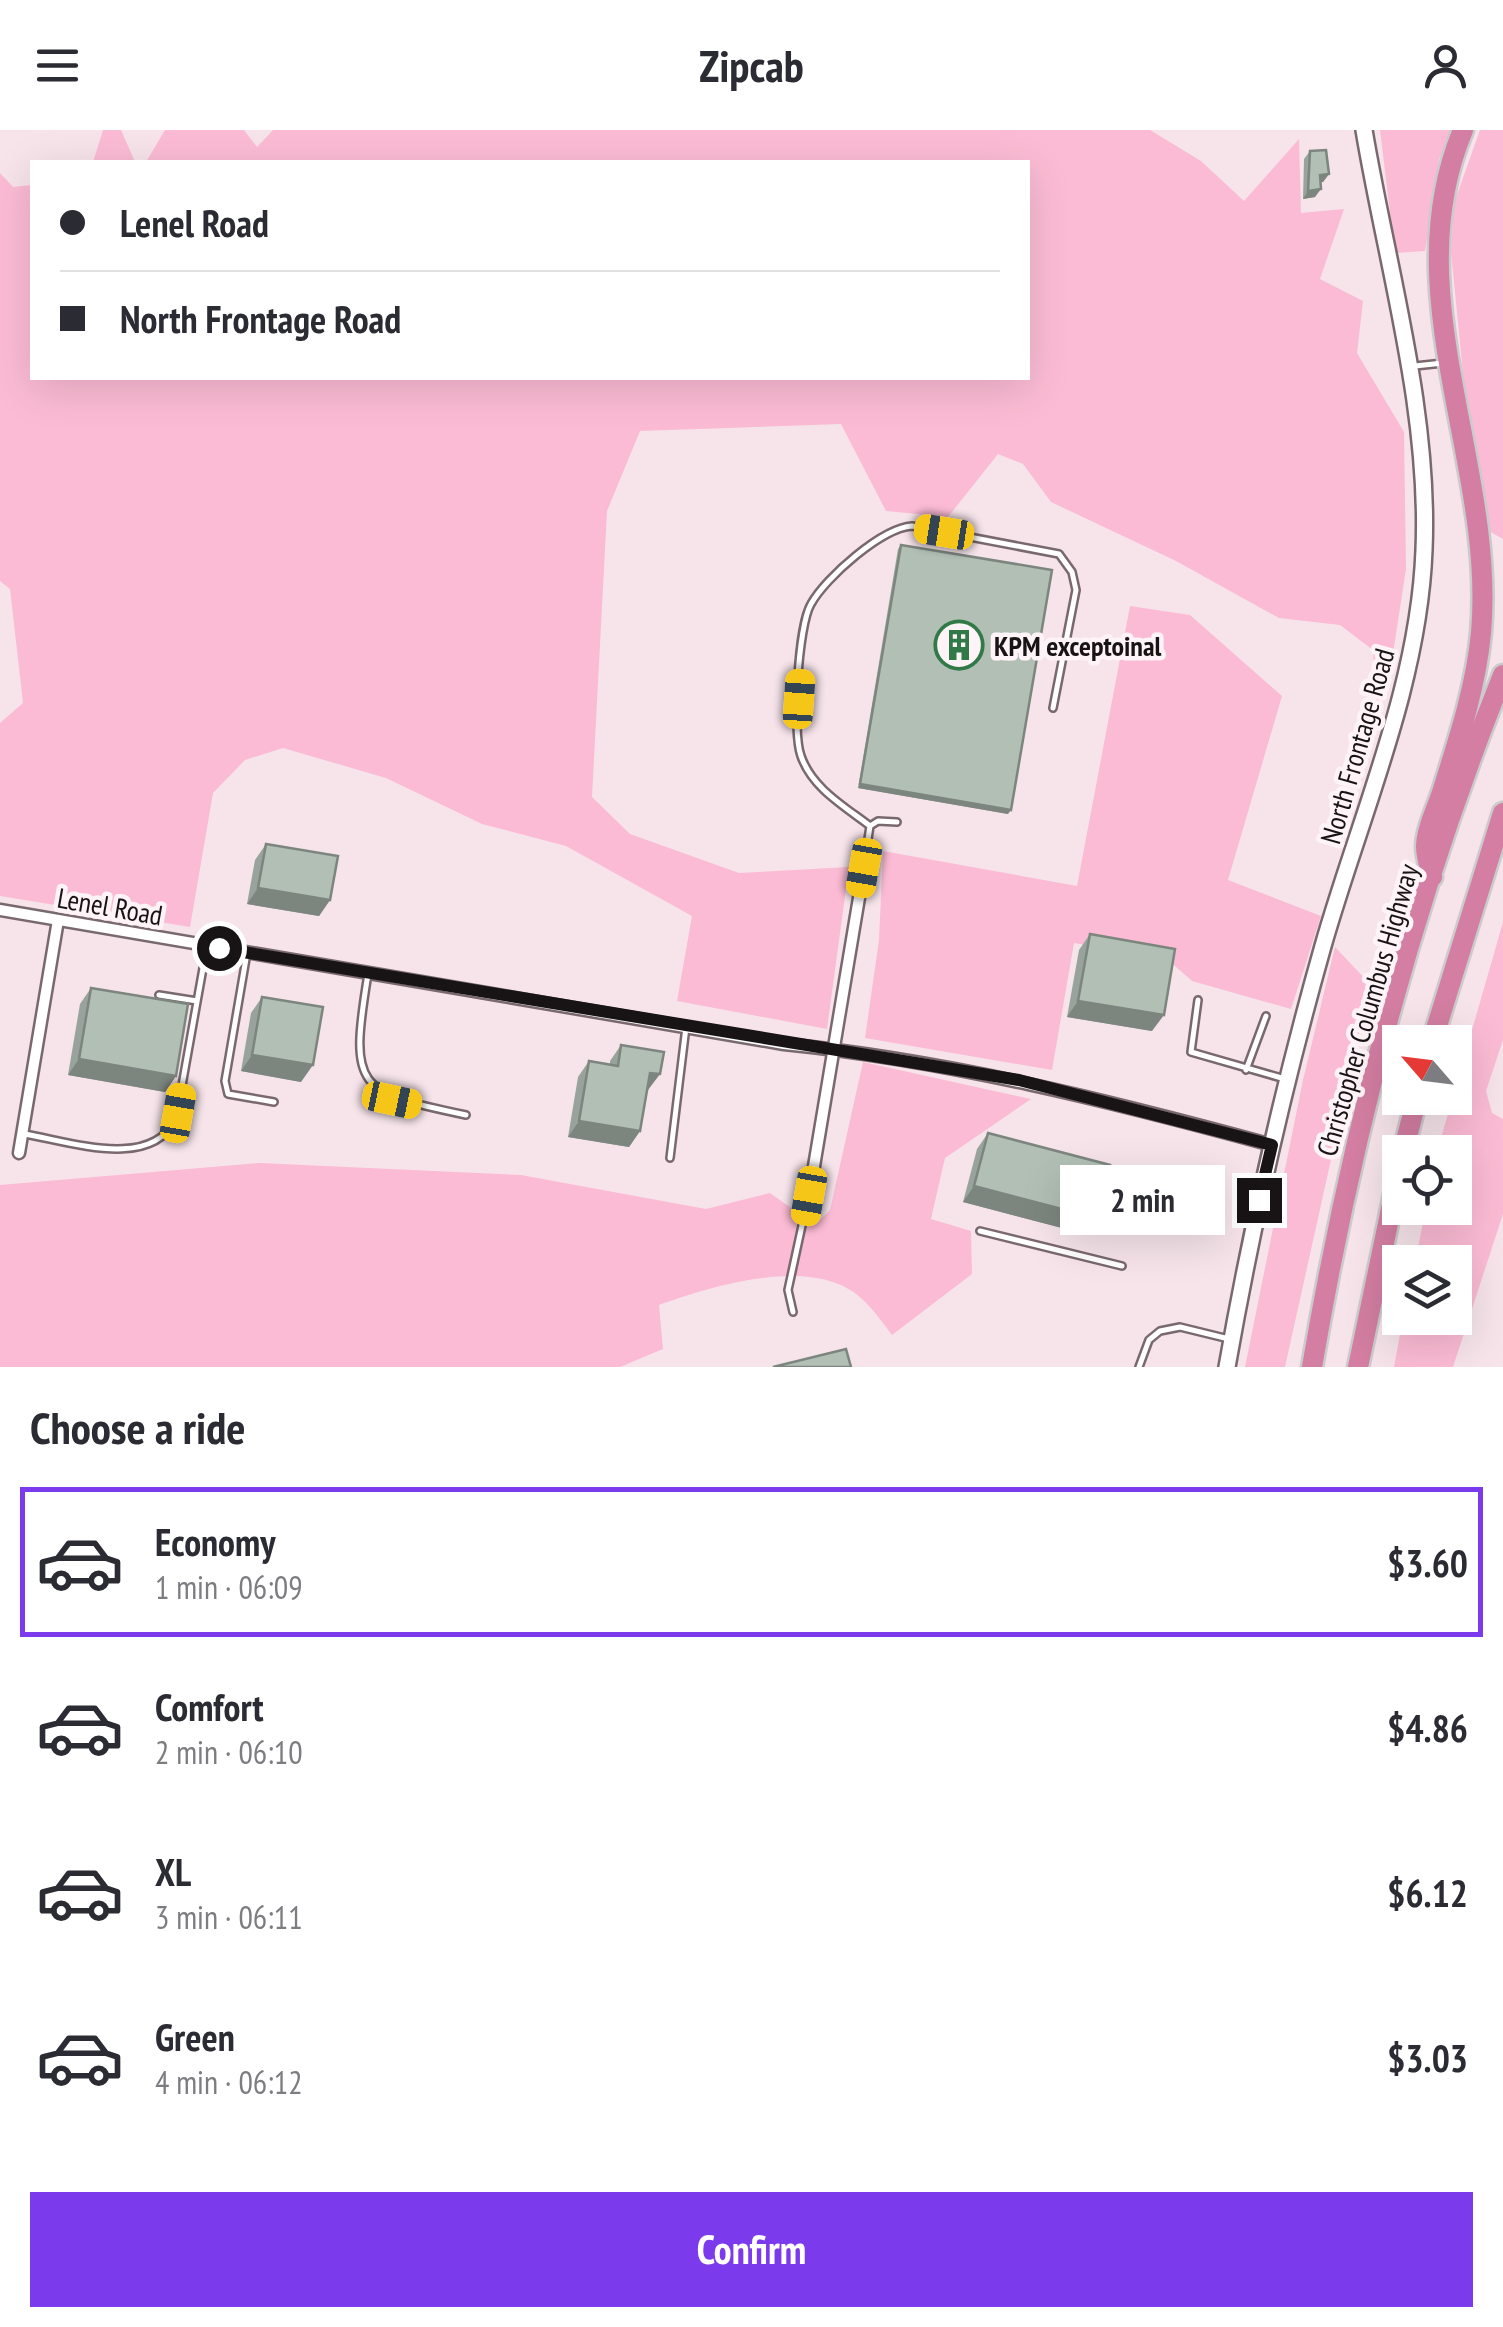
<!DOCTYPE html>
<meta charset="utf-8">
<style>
body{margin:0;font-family:"PT Sans Narrow",sans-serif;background:#f7f7f7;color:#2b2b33;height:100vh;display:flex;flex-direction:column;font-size:38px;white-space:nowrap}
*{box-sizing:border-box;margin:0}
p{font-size:32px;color:#7c7c81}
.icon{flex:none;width:55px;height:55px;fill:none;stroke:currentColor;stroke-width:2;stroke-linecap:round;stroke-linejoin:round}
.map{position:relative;height:1237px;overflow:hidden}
.sheet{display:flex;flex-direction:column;background:#fff;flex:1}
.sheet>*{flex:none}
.top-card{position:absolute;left:30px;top:30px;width:1000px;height:220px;border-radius:0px;box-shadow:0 10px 40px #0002;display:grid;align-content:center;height:220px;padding:0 30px;background:#fff}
.needle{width:65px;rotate:298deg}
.tools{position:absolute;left:1382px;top:895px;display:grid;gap:20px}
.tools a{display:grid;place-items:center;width:90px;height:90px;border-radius:0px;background:#fff;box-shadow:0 10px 40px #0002;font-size:50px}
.end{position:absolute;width:45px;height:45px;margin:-22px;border:12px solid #181315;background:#fff;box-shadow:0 0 0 5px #fff}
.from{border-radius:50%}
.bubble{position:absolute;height:70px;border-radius:0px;background:#fff;box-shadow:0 10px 40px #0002;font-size:32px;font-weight:800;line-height:70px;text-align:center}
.car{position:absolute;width:30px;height:60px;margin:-30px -15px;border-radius:12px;box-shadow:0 0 8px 2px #0007;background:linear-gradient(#f5c518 24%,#345 0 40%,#f5c518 0 76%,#345 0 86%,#f5c518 0)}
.top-card b{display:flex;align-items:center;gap:35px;height:95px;font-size:38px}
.top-card b+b{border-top:2px solid #e1e1e2}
.top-card i{width:25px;height:25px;background:#2b2b33}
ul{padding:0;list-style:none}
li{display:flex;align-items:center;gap:30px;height:150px;margin:0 20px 15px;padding:0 10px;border:5px solid transparent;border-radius:0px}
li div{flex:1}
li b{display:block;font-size:38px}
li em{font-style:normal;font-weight:800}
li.current{border-color:#7c3aed}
li>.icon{width:90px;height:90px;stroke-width:1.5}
h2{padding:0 30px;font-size:45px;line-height:120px}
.button{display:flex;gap:20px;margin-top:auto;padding:20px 30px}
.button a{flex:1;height:115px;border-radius:0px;background:#7c3aed;color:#fff;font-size:40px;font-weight:800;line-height:115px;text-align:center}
header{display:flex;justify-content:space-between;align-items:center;height:130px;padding:0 30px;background:#fff;font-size:45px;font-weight:800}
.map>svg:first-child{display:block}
.green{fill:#fbbbd4}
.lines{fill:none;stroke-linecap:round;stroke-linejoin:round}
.service-casing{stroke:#79696f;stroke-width:10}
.minor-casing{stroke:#79696f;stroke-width:15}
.secondary-casing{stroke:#79696f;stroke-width:20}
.motorway-casing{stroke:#cccbcc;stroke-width:25}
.service{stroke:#fff;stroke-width:5}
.minor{stroke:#fff;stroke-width:10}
.secondary{stroke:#fff;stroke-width:15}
.motorway{stroke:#d37ea2;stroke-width:20}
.wall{fill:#98a49b}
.shaded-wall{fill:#7c867e}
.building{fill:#b1bfb4;stroke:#7c867e;stroke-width:2.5}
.route{stroke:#181315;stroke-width:12}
.labels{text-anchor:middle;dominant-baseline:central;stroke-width:9;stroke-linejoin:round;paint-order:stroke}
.poi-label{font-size:28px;font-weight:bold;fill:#181315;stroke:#fef3f7;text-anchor:start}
.street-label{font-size:28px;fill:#181315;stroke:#fef3f7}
</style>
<header><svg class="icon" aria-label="menu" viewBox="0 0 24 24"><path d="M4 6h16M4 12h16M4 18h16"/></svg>Zipcab<svg class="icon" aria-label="person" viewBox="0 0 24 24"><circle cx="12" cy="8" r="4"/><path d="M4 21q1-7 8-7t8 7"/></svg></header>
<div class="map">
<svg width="1503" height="1237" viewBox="0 0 1503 1237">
<rect width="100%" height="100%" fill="#f6e4ea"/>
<!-- green -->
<path class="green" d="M 103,0 L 121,0 L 135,32 L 93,32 Z
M 165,0 L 244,0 L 257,17 L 273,0 L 1150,0 L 1201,31 L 1244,71 L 1299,9 L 1301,83 L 1344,79 L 1320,149 L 1363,171 L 1357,223 L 1404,302 L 1406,439 L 1390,543 L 1377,580 L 1373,520 L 1340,495 L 1279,488 L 1176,431 L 1051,372 L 1023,334 L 998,324 L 948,387 L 886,381 L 841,294 L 640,301 L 607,381 L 592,667 L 630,704 L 739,743 L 849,737 L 827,899 L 677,871 L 692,786 L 566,716 L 482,694 L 386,648 L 283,618 L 245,630 L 213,663 L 190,797 L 0,766 L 0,593 L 23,573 L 10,459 L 0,451 L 0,43 L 13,57 L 32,55 L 32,248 L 1028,248 L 1028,32 L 146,32 Z
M 1380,0 L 1453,0 L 1439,29 L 1425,121 L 1395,123 Z
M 1480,0 L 1503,0 L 1503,409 L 1478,395 L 1451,122 L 1454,73 Z
M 1130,476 L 1190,485 L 1282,566 L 1228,750 L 1321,786 L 1291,879 L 1192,851 L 1167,829 L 1074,813 L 1052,940 L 865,908 L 879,810 L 883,721 L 1077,756 Z
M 1503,792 L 1503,910 L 1486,961 L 1492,983 L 1503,989 L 1503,1084 L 1453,1237 L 1394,1237 L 1403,1188 L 1455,1188 L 1455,1132 L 1415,1132 L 1426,1078 L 1455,1078 L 1455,1022 L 1437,1022 Z
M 1335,817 L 1370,854 L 1285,1237 L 1245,1237 L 1303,950 Z
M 863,932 L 1031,969 L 945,1028 L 931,1089 L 971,1101 L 972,1144 L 892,1205 C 883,1193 873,1179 862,1169 C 814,1124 713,1156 659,1175 L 663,1219 L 620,1237 L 0,1237 L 0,1055 L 260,1033 L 521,1045 L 706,1079 L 770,1063 L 815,1095 L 830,1080 Z"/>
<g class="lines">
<!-- service casing -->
<g class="service-casing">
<path id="service" d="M 1415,236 L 1443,233
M 870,696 L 878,691 L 897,692
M 864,735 L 870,696 C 844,676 812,658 801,626 C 792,602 798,496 811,474 C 826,447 882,398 912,396 L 1059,424 L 1072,442 L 1076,460 L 1053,578
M 247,823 L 225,951 L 228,964 L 274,972
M 368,844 C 349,959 356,962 466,985
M 159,865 L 197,871
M 1198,870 L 1191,922 L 1285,949
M 1246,940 L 1266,886
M 24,1004 C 69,1011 150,1041 176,989 L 207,816
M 670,1028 L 686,897
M 980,1101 L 1122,1136
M 793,1182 L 788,1160 L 808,1068
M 1139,1237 L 1149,1210 L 1160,1201 L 1180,1197 L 1229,1209"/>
</g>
<!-- minor casing -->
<g class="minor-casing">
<path id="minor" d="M 0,780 L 784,914 C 951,931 1110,971 1272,1015
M 19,1023 L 58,790
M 809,1066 L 864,738"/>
</g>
<!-- secondary casing -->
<g class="secondary-casing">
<path id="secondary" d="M 1227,1237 C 1252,1095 1284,954 1323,816 C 1360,686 1419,556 1424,420 C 1430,280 1387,137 1364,0"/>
</g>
<!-- motorway casing -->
<g class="motorway-casing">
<path id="motorway" d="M 1432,747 C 1430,738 1426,726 1426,717 C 1426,699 1438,676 1443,659 C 1459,608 1476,556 1481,503 C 1496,334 1394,164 1463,0
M 1432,912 L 1503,683
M 1403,1022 L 1417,968
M 1312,1237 C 1352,1002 1414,766 1503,545
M 1358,1237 L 1400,1036"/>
</g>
<!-- service -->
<use href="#service" class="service"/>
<!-- minor -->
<use href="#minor" class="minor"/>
<!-- secondary -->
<use href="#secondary" class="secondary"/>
<!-- motorway -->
<use href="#motorway" class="motorway"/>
</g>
<!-- wall -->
<path class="wall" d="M 1310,21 L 1329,44 L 1323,52 L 1320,52 L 1315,67 L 1303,69 L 1304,29 Z
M 901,415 L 1008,684 L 858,658 L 898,419 Z
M 266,714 L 330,770 L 319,786 L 247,774 L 255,730 Z
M 1090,804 L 1152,901 L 1067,887 L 1079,820 Z
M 91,858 L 176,946 L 165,962 L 68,945 L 80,874 Z
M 262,867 L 301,952 L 241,941 L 251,883 Z
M 621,915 L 660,944 L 647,960 L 640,1001 L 629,1017 L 568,1007 L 578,947 L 589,931 L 610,935 L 610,931 Z
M 988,1003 L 1096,1088 L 1085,1104 L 963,1072 L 977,1019 Z"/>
<!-- shaded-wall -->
<path class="shaded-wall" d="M 1329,44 L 1323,52 L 1314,53 L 1320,45 Z
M 1321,59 L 1315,67 L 1303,69 L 1308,61 Z
M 860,654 L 1011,680 L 1008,684 L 858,658 Z
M 258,758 L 330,770 L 319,786 L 247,774 Z
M 1078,871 L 1164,885 L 1152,901 L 1067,887 Z
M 252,925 L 313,935 L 301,952 L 241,941 Z
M 79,929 L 176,946 L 165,962 L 68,945 Z
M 650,943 L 660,944 L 648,960 L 639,959 Z
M 579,991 L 640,1001 L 629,1017 L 568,1007 Z
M 974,1056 L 1096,1088 L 1085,1104 L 963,1072 Z"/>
<!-- building -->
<path class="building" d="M 1326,20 L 1329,44 L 1320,45 L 1321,59 L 1308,61 L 1310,21 Z
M 901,415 L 1052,440 L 1011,680 L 860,654 Z
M 266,714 L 338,726 L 330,770 L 258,758 Z
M 1090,804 L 1175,819 L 1164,885 L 1078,871 Z
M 91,858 L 188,874 L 176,946 L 79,929 Z
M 262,867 L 323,877 L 313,935 L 252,925 Z
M 621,915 L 664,922 L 660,944 L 650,943 L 640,1001 L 579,991 L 589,931 L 618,936 Z
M 988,1003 L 1110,1035 L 1096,1088 L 974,1056 Z
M 846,1219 L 851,1237 L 773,1237 Z"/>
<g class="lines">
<!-- route -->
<path class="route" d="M 219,818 L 1019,950 L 1272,1015 L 1259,1070"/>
</g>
<!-- icons -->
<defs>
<g id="building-ring" transform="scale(2.5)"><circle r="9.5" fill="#fef3f7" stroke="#317a48" stroke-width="1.5"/><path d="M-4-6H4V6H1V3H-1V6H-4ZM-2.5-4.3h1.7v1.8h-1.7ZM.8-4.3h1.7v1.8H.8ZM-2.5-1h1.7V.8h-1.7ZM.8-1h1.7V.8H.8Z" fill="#317a48"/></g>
</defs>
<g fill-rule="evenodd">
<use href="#building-ring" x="959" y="515"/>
</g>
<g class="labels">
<!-- poi labels -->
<g class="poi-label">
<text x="994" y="515">KPM exceptoinal</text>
</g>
<!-- street labels -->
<g class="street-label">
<text transform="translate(1357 616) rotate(-74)">North Frontage Road</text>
<text transform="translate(110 776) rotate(10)">Lenel Road</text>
<text transform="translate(1367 880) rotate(-74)">Christopher Columbus Highway</text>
</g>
</g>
</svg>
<div class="tools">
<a><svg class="needle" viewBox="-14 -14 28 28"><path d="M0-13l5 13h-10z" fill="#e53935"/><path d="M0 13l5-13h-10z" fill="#7c7c81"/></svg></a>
<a><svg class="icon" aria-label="locate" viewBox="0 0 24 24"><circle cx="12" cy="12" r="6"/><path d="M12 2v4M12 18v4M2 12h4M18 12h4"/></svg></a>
<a><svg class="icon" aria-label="layers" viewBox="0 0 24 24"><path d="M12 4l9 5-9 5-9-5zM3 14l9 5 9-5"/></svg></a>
</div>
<i class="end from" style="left:219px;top:818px"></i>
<i class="end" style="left:1259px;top:1070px"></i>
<div class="bubble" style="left:1060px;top:1035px;width:165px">2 min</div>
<i class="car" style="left:944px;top:402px;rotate:279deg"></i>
<i class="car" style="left:799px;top:569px;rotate:4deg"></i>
<i class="car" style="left:864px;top:738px;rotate:190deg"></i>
<i class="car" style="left:392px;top:970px;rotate:102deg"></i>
<i class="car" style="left:178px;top:983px;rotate:10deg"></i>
<i class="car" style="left:809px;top:1066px;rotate:190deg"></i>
<div class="top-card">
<b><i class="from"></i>Lenel Road</b>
<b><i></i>North Frontage Road</b>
</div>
</div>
<section class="sheet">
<h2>Choose a ride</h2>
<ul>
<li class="current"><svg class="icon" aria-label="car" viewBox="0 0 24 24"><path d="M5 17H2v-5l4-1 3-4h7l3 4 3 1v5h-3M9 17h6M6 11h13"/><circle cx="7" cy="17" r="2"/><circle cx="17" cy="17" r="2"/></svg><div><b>Economy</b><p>1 min · 06:09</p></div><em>$3.60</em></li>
<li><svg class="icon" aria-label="car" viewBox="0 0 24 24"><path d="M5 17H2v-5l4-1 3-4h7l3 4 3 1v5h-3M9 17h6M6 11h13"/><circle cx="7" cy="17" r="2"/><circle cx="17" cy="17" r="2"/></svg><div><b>Comfort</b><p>2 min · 06:10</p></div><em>$4.86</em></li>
<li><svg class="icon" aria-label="car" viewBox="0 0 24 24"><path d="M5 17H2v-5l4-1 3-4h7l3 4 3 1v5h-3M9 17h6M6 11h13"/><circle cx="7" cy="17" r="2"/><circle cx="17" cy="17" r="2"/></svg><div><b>XL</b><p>3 min · 06:11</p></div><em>$6.12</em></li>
<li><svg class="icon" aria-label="car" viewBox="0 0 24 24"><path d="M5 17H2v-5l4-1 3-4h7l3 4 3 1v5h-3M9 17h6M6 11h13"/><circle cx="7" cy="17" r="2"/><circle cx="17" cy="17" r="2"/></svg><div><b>Green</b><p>4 min · 06:12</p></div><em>$3.03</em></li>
</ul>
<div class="button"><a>Confirm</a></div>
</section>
